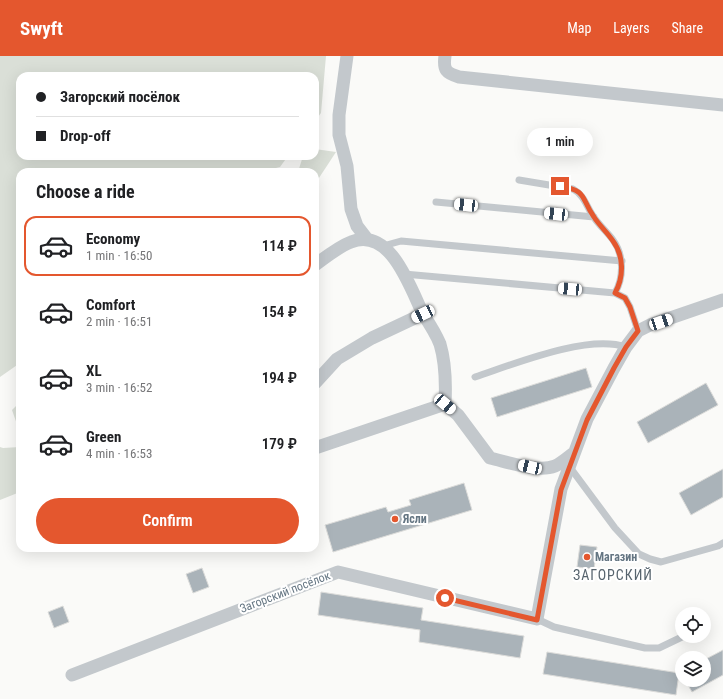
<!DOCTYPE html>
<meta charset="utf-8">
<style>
body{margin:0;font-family:"Roboto Condensed",sans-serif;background:#f6f6f6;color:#202124;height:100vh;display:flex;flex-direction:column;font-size:15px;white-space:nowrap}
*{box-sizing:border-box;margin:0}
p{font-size:13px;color:#757577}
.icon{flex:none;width:22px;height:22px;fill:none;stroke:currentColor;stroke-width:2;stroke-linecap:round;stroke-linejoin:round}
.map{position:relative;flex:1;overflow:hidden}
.side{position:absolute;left:16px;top:112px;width:303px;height:384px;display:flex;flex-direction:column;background:#fff;border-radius:12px;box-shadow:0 4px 16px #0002}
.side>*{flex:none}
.guide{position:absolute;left:16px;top:16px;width:303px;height:88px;border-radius:12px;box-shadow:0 4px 16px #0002;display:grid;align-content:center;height:88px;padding:0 20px;background:#fff}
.fabs{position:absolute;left:675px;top:551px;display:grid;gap:8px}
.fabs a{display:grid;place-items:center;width:36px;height:36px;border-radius:50%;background:#fff;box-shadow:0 4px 16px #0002;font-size:20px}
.end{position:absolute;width:18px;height:18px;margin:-9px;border:5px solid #e4572e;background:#fff;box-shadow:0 0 0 2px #fff}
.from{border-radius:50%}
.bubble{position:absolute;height:28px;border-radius:14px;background:#fff;box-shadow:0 4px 16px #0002;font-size:13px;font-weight:600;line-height:28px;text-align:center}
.car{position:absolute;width:12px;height:24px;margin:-12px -6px;border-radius:5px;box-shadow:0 0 3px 1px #0007;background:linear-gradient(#fff 24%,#345 0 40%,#fff 0 76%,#345 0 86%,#fff 0)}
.guide b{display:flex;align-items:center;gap:14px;height:38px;font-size:15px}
.guide b+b{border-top:1px solid #e0e0e0}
.guide i{width:10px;height:10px;background:#202124}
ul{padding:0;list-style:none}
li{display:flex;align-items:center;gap:12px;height:60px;margin:0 8px 6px;padding:0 12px;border:2px solid transparent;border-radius:12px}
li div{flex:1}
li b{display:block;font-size:15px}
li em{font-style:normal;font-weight:600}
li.active{border-color:#e4572e}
li>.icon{width:36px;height:36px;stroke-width:1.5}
h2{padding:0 20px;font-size:18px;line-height:48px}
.button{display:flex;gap:8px;margin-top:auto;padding:8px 20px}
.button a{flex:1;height:46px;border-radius:24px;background:#e4572e;color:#fff;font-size:16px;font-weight:600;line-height:46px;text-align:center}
header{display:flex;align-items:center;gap:24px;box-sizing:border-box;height:56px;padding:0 20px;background:#e4572e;color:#fff}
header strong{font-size:19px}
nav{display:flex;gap:22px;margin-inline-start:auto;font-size:14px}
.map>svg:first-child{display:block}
.green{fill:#dadfd7}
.building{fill:#aab3b9;stroke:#dcdcda}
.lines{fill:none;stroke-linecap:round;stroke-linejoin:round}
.service{stroke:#c3c8cc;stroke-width:7}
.minor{stroke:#c3c8cc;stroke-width:13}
.route{stroke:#e4572e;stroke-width:5}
.poi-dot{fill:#e4572e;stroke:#fff;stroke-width:1.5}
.labels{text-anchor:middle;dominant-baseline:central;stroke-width:4;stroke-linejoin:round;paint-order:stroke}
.poi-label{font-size:12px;font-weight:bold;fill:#657683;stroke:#fff;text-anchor:start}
.street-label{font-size:12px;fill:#657683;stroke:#fff}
.quarter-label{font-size:14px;letter-spacing:1px;fill:#57646e;stroke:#fff}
</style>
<header>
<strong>Swyft</strong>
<nav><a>Map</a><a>Layers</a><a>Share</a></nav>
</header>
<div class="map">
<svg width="723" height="643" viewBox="0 0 723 643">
<rect width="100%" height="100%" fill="#fafaf8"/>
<!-- green -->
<path class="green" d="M 0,0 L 326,0 L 321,57 L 315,65 L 315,20 L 20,20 L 20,100 L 288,100 L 280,111 L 260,116 L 20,116 L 20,307 L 0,321 Z
M 315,93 L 336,96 L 315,128 L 315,116 L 298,116 L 303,100 L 315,100 Z
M 20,346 L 20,377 L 12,354 Z
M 0,391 L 3,392 L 20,391 L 20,436 L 0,444 Z"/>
<!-- building -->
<path class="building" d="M 586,312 L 592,331 L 497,361 L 491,342 Z
M 706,327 L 718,349 L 648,387 L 637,366 Z
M 723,413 L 723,441 L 691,459 L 679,437 Z
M 464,427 L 472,454 L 333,496 L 325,469 L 386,451 L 388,456 L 411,449 L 409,444 Z
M 580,489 L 597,491 L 594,513 L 577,511 Z
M 202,512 L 209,531 L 193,537 L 186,518 Z
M 321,536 L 423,552 L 421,564 L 524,580 L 520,602 L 419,586 L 420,574 L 318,559 Z
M 63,550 L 69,566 L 54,572 L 48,556 Z
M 723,594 L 723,619 L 692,636 L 685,624 L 704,624 L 704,604 Z
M 547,596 L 679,617 L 676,639 L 543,618 Z"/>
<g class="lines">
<!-- service -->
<path class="service" d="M 519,124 L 573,133 C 584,139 586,149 593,160 C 598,168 607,176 613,184 C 624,199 624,221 615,237
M 436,146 L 594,161
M 383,190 L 401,185 L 622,205
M 404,218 L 615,237 L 625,242 L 630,251 L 638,275
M 475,321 C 514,308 587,278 626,291
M 569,410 L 615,472 L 639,498 L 650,503 L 661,506 L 718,490 L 723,487
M 537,563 L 554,571 L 645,592 L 659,592 L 684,580"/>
<!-- minor -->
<path class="minor" d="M 347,0 L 339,59 L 339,79 L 347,110 L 351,153 L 357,170 L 367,183
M 445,0 C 443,14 446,17 459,21 L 723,49
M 315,209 C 326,201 338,191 351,186 C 390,170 410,231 423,258
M 315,327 L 337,303 L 372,282 L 423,258 C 429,267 436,278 440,288 C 446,308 446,328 445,348
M 445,348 L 458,359 L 490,402 C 508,406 538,417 555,410 C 562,407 568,401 574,397
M 315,392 L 445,348
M 72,619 L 338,516 L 537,563 L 561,433 L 587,363 L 614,312 L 626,291 L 638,275 L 650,269 L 723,244"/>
</g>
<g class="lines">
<!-- route -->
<path class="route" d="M 445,542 L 537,564 L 561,434 L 587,364 L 614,312 L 626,291 L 638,275 L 630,251 L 625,242 L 615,237 C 624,221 624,200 613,185 C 607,176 599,169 594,161 C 580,141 588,135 560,130"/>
</g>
<!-- markers -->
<g class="poi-dot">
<circle cx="395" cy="463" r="4"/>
<circle cx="587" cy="501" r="4"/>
</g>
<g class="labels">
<!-- poi labels -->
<g class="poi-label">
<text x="403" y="463">Ясли</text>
<text x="595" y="501">Магазин</text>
</g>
<!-- street labels -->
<g class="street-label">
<text transform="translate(285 536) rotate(-21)">Загорский посёлок</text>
</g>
<!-- quarter labels -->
<g class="quarter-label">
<text x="613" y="519">ЗАГОРСКИЙ</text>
</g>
</g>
</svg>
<div class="fabs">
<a><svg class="icon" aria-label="locate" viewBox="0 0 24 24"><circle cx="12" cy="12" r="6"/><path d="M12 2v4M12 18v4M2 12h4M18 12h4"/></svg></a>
<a><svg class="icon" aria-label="layers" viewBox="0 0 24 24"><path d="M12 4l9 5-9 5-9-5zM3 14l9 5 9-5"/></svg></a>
</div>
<i class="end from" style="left:445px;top:542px"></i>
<i class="end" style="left:560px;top:130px"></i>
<div class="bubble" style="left:527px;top:72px;width:66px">1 min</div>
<i class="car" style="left:466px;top:149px;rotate:276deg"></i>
<i class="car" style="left:556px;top:158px;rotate:276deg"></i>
<i class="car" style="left:570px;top:233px;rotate:275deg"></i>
<i class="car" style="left:423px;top:258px;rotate:245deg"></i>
<i class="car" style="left:661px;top:266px;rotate:71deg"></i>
<i class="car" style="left:445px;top:348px;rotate:130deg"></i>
<i class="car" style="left:530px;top:411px;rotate:283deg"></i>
<div class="guide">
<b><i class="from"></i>Загорский посёлок</b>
<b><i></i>Drop-off</b>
</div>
<section class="side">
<h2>Choose a ride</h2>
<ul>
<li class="active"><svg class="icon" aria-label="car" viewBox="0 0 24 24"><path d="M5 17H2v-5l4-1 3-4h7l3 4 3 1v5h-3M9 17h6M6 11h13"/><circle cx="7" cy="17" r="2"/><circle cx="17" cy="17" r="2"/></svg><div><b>Economy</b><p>1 min · 16:50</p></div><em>114 ₽</em></li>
<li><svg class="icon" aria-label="car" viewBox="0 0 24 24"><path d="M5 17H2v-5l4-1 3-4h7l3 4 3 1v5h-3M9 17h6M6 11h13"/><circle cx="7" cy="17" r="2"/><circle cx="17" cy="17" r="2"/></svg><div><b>Comfort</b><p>2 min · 16:51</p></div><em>154 ₽</em></li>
<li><svg class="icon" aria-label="car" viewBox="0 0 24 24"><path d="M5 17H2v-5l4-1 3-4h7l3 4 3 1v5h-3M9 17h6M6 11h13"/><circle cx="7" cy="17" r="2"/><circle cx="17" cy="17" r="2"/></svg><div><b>XL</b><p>3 min · 16:52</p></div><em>194 ₽</em></li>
<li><svg class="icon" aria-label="car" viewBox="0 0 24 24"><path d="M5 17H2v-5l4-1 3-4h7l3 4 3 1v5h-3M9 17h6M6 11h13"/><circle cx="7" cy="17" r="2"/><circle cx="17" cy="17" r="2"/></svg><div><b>Green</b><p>4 min · 16:53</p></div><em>179 ₽</em></li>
</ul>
<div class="button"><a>Confirm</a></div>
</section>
</div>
